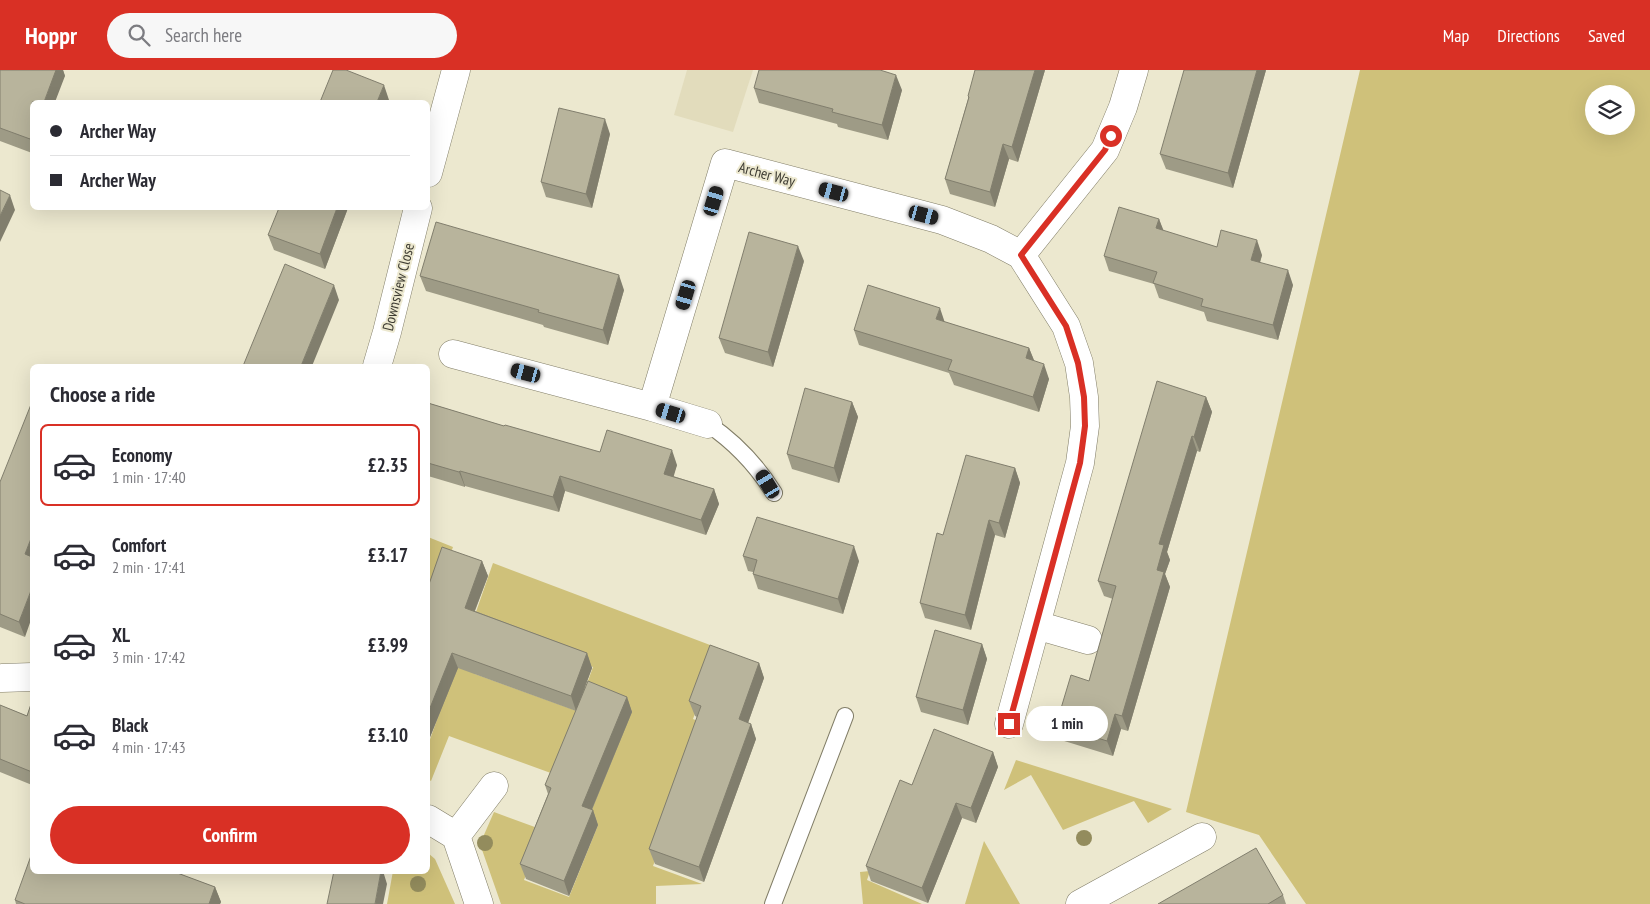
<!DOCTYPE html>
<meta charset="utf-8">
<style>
body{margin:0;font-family:"PT Sans Narrow",sans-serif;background:#f7f7f7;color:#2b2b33;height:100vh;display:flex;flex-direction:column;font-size:19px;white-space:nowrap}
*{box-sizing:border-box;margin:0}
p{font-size:16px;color:#7c7c81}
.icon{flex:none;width:28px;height:28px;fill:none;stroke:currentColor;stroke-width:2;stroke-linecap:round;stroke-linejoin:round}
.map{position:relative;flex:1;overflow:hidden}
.sheet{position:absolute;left:30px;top:294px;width:400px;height:510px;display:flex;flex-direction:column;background:#fff;border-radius:8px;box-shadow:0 5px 20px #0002}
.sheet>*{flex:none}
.hud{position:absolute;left:30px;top:30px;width:400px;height:110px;border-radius:8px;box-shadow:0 5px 20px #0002;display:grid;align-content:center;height:110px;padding:0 20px;background:#fff}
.controls{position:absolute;left:1585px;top:15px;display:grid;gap:10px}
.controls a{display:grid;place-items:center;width:50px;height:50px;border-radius:50%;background:#fff;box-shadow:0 5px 20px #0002;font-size:25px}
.end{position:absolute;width:22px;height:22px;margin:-11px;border:6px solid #d93025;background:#fff;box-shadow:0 0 0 2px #fff}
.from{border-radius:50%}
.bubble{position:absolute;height:35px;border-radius:18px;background:#fff;box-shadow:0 5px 20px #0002;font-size:16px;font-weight:600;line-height:35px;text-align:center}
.car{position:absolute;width:15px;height:30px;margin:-15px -8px;border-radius:6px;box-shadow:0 0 4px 1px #0007;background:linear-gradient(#222 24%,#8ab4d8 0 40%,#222 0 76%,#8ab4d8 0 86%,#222 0)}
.hud b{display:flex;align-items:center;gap:18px;height:48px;font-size:19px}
.hud b+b{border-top:1px solid #e1e1e2}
.hud i{width:12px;height:12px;background:#2b2b33}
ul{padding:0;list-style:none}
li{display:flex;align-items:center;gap:15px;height:82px;margin:0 10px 8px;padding:0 10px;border:2px solid transparent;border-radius:8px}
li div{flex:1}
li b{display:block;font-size:19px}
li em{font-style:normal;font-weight:600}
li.on{border-color:#d93025}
li>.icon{width:45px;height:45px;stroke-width:1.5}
h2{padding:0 20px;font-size:22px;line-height:60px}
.primary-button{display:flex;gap:10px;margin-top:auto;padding:10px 20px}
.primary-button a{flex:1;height:58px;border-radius:30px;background:#d93025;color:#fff;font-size:20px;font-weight:600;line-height:58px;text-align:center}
header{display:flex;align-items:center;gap:30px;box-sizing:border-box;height:70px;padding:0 25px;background:#d93025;color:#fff}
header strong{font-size:24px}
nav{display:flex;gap:28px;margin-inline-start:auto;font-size:18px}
.search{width:350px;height:45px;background:#f7f7f7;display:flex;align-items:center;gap:12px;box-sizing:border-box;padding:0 18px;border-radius:28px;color:#7c7c81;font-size:19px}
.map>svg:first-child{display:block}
.built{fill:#e2dcbc}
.green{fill:#cfc17a;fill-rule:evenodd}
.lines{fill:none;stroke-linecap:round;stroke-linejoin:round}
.service-casing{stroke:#817d67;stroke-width:18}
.minor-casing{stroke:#817d67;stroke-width:29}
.service{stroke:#fff;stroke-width:16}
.minor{stroke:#fff;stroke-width:28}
.tree{fill:#938c5d}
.wall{fill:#9e9b86}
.shaded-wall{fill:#817e6d}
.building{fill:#b8b49c;stroke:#817e6d}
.route{stroke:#d93025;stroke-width:6}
.labels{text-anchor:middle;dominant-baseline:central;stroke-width:4;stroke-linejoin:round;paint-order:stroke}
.street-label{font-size:15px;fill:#3d3b32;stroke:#ece8cf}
</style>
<header>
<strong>Hoppr</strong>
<div class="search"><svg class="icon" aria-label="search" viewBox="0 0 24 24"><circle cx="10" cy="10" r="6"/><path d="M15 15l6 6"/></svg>Search here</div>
<nav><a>Map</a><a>Directions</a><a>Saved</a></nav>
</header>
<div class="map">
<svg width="1650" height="834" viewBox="0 0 1650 834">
<rect width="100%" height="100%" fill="#ece8cf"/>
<!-- built -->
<path class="built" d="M 687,0 L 753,0 L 733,62 L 674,45 Z"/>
<!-- green -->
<path class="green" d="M 1360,0 L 1650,0 L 1650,834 L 1306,834 L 1259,765 L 1186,742 ZM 1594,24 L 1626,24 L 1626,56 L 1594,56 Z
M 428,467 L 453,477 L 428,546 Z
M 493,493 L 718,578 L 693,649 L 705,654 L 653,796 L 702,814 L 656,816 L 656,834 L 501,834 L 480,774 L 494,742 L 543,760 L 524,810 L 569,827 L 598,755 L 559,706 L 449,666 L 431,711 L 428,709 L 428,675 L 439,644 L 428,638 L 468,565 ZM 491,561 L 593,597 L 577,641 L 475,604 Z
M 1016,690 L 1172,739 L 1148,753 L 1134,731 L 1063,760 L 1031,705 L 1004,720 Z
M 984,771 L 1020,834 L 965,834 Z
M 428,783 L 435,789 L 455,834 L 387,834 L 393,801 L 428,801 Z
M 870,801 L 867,810 L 922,834 L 863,834 L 860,802 Z"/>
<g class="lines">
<!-- service casing -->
<g class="service-casing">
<path id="service" d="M 708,354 C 736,373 756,394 774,423
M 773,834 L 845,646"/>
</g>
<!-- minor casing -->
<g class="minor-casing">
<path id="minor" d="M 428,103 L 456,0
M 453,284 L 652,337 L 725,93 L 942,150 L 991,169 L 1021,185 L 1105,80 L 1123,37 L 1134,0
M 377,296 L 387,262 L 418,138
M 652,337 L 708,354
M 1036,555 L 1088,570
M 2,608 L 32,607
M 1009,654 L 1080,393 L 1085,356 L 1084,327 L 1079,293 L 1066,256 L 1021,185
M 428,749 L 456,766 L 479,834
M 456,766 L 494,716
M 1080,834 L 1202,767"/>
</g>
<!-- service -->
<use href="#service" class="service"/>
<!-- minor -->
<use href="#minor" class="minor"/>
</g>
<!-- trees -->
<g class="tree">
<circle cx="1084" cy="768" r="8"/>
<circle cx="485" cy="773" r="8"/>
<circle cx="418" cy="814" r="8"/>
</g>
<!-- wall -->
<path class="wall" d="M 0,0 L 63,0 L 65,6 L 32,32 L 32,83 L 0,71 Z
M 1045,0 L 1018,92 L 1009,89 L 995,137 L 950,124 L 945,109 L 968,29 L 968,26 Z
M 1266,0 L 1233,118 L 1166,99 L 1160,84 Z
M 754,18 L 902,20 L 888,70 L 838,57 L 837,54 L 759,33 Z
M 610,64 L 592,138 L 546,127 L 541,112 Z
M 348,138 L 325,199 L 274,180 L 268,165 Z
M 1159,149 L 1163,161 L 1217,177 L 1262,185 L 1260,193 L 1293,215 L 1278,270 L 1207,251 L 1204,242 L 1159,228 L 1154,214 L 1109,201 L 1104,186 Z
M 804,191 L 773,297 L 725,283 L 719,268 Z
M 420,206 L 624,220 L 608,275 L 544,257 L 543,255 L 426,221 Z
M 945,252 L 1029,278 L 1034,290 L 1049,309 L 1039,342 L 954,315 L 949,303 L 859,275 L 854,260 Z
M 1206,327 L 1212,342 L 1200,382 L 1197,381 L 1167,482 L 1170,490 L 1165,504 L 1170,517 L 1128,661 L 1121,659 L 1113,686 L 1061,670 L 1056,655 L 1089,611 L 1113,529 L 1104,526 L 1098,511 Z
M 852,332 L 858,347 L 839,413 L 792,399 L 787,384 Z
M 428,333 L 504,356 L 600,382 L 677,395 L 673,406 L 714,419 L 719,434 L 706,465 L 565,421 L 559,442 L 465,416 L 465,417 L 428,406 Z
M 1015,398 L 1020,413 L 1005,468 L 995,465 L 971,560 L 925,548 L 920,533 L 943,465 Z
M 0,412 L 25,567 L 0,557 Z
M 743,486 L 859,491 L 843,544 L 758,519 L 753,504 L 753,502 L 748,501 Z
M 482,491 L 488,506 L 475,541 L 587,583 L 592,598 L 585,617 L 627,627 L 632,642 L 592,740 L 593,740 L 598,755 L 569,826 L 526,809 L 520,794 L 548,724 L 545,715 L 576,641 L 458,598 L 428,672 L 428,517 Z
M 982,574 L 987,589 L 968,655 L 921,642 L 916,627 Z
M 759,593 L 764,608 L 748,653 L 751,654 L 756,669 L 704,812 L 655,794 L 649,779 L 697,647 L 695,646 L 689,631 Z
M 32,631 L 32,715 L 0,702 L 0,635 L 27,646 Z
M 993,682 L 998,697 L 976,753 L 962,748 L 928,833 L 871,811 L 866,796 L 912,715 Z
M 32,801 L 183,801 L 182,805 L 215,817 L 221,832 L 220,834 L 16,834 L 15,830 Z
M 1283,825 L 1286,834 L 1158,834 Z"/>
<!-- shaded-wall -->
<path class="shaded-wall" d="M 56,0 L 63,0 L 65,6 L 55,32 L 44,32 Z
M 1035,0 L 1045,0 L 1018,92 L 1012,77 Z
M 1257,0 L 1266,0 L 1233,118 L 1228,103 Z
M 896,5 L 902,20 L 888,70 L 882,55 Z
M 384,15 L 389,30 L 388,32 L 377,32 Z
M 605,49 L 610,64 L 592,138 L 586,124 Z
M 32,63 L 32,76 L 30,69 Z
M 1003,74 L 1009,89 L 995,137 L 990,122 Z
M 10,125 L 15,140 L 0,172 L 0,146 Z
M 337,138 L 348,138 L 325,199 L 320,184 Z
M 1159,149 L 1165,164 L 1156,158 Z
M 1257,170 L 1262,185 L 1256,205 L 1251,190 Z
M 798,176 L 804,191 L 773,297 L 768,282 Z
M 1288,200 L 1293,215 L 1278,270 L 1273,255 Z
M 619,205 L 624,220 L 608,275 L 603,260 Z
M 334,215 L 339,230 L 312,296 L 301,296 Z
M 940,238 L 945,253 L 936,249 Z
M 1029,278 L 1035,293 L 1026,288 Z
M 1044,294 L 1049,309 L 1039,342 L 1033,327 Z
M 1206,327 L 1212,342 L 1200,382 L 1194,367 Z
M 852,332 L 858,347 L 839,413 L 834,398 Z
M 1192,366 L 1197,381 L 1167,482 L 1170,490 L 1165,504 L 1170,517 L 1128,661 L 1122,646 L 1157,500 L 1159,474 Z
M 672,380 L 677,395 L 670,419 L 664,404 Z
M 1015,398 L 1020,413 L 1005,468 L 999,453 Z
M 460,401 L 465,416 L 465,417 L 459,402 Z
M 560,406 L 565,421 L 559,442 L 553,427 Z
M 714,419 L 719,434 L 706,465 L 701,450 Z
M 989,450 L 995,465 L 971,560 L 965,545 Z
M 32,466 L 32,494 L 25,484 Z
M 854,476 L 859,491 L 843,544 L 838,529 Z
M 482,491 L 488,506 L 470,553 L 465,538 Z
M 32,518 L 32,547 L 25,567 L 19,552 Z
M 982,574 L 987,589 L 968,655 L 963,640 Z
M 452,583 L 458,598 L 428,672 L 428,643 Z
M 587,583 L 592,598 L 576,641 L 571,626 Z
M 759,593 L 764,608 L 744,664 L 739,649 Z
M 627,627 L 632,642 L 587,751 L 582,736 Z
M 1115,644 L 1121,659 L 1113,686 L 1107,671 Z
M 751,654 L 756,669 L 704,812 L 699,797 Z
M 993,682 L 998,697 L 976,753 L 971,738 Z
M 956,733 L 962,748 L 928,833 L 922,818 Z
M 593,740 L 598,755 L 569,826 L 564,811 Z
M 172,801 L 183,801 L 178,816 Z
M 381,801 L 383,801 L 387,814 L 383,834 L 375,834 Z
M 215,817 L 221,832 L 220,834 L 209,834 Z"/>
<!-- building -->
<path class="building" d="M 0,0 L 56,0 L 44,32 L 32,32 L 32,63 L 30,69 L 0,58 Z
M 333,0 L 346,0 L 384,15 L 377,32 L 320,32 Z
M 759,0 L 880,0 L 896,5 L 882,55 L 832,42 L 833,39 L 754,18 Z
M 975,0 L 1035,0 L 1012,77 L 1003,74 L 990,122 L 945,109 L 969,27 L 968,26 Z
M 1184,0 L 1257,0 L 1228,103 L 1160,84 Z
M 559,38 L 605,49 L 586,124 L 541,112 Z
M 0,120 L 10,125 L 0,146 Z
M 1119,137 L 1159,149 L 1156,158 L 1217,177 L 1221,160 L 1257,170 L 1251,190 L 1288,200 L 1273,255 L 1201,236 L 1203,229 L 1153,213 L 1157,202 L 1104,186 Z
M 279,138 L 337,138 L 320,184 L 268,165 Z
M 436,152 L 619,205 L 603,260 L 538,242 L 539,240 L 420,206 Z
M 749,162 L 798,176 L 768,282 L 719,268 Z
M 285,194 L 334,215 L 301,296 L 243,296 Z
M 868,215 L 940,238 L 936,249 L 1029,278 L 1026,288 L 1044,294 L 1033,327 L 948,300 L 952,290 L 854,260 Z
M 1157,311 L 1206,327 L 1194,367 L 1192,366 L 1159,474 L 1164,475 L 1157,500 L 1164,502 L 1122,646 L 1115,644 L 1107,671 L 1056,655 L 1071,605 L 1089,611 L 1116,516 L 1098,511 Z
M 805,318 L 852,332 L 834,398 L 787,384 Z
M 32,332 L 32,466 L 25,484 L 32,487 L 32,518 L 19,552 L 0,544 L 0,412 Z
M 428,333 L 504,356 L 505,355 L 600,382 L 607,360 L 672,380 L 664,404 L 714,419 L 701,450 L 560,406 L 553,427 L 460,401 L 459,402 L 428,393 Z
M 966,385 L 1015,398 L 999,453 L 989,450 L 965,545 L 920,533 L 937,463 L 943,465 Z
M 757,447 L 854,476 L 838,529 L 753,504 L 757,490 L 743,486 Z
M 442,477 L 482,491 L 465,538 L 587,583 L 571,626 L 452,583 L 428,643 L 428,517 Z
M 935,560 L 982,574 L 963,640 L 916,627 Z
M 710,575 L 759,593 L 739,649 L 751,654 L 699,797 L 649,779 L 701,636 L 689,631 Z
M 588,611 L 627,627 L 582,736 L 593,740 L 564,811 L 520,794 L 551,718 L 545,715 Z
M 32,631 L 32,702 L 0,689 L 0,635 L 27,646 Z
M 934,659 L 993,682 L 971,738 L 956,733 L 922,818 L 866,796 L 900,710 L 912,715 Z
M 1256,778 L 1283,825 L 1268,834 L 1158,834 Z
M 32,783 L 32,801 L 172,801 L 215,817 L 209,834 L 25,834 L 15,830 Z
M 334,801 L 381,801 L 375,834 L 327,834 Z"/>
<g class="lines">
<!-- route -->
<path class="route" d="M 1009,654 L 1080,393 L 1085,356 L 1084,327 L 1078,293 L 1066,256 L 1021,185 L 1105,80 L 1111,66"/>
</g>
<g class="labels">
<!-- street labels -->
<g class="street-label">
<text transform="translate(767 104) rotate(15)">Archer Way</text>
<text transform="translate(398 217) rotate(-76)">Downsview Close</text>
</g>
</g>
</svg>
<div class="controls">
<a><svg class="icon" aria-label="layers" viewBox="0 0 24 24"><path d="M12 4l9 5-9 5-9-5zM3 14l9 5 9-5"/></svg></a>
</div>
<i class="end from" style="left:1111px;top:66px"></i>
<i class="end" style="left:1009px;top:654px"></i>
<div class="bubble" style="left:1026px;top:636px;width:82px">1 min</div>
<i class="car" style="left:834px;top:122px;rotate:285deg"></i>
<i class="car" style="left:714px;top:131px;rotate:17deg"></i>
<i class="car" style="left:924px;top:145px;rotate:105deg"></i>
<i class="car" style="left:686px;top:225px;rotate:197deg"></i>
<i class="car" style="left:526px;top:303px;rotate:285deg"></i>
<i class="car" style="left:671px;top:343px;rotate:287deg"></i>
<i class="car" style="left:768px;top:414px;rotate:329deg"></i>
<div class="hud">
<b><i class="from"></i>Archer Way</b>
<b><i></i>Archer Way</b>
</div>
<section class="sheet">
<h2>Choose a ride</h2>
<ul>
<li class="on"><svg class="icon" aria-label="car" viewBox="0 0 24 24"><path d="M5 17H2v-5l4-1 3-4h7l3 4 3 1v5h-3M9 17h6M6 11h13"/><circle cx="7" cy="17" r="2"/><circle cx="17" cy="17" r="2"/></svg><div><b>Economy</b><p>1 min · 17:40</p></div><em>£2.35</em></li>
<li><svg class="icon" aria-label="car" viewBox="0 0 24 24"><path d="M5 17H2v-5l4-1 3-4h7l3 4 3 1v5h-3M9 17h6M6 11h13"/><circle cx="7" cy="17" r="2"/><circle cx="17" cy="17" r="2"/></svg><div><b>Comfort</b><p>2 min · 17:41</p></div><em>£3.17</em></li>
<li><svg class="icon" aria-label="car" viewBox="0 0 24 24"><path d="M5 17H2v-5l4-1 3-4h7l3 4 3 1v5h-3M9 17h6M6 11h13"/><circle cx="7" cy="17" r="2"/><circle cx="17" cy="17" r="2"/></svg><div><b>XL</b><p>3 min · 17:42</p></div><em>£3.99</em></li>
<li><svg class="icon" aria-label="car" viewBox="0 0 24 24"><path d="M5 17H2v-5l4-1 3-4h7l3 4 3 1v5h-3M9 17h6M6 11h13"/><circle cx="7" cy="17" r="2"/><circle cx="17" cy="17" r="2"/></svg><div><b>Black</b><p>4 min · 17:43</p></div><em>£3.10</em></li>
</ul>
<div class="primary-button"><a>Confirm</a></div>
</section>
</div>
